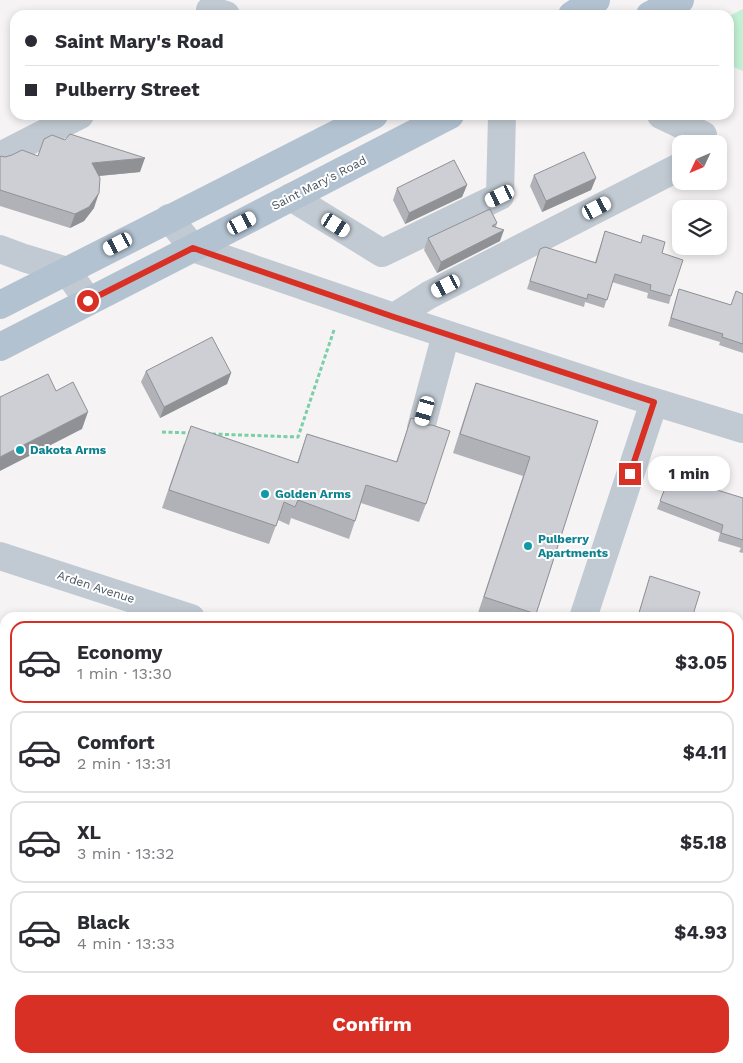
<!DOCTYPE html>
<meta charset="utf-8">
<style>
body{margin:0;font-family:"Work Sans",sans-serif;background:#f2f2f3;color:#2b2b33;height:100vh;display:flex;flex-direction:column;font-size:19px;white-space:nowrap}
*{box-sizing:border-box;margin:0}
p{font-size:16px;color:#7c7c81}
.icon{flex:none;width:28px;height:28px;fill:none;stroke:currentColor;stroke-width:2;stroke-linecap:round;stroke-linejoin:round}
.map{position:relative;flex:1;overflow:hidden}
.sheet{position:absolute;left:0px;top:612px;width:744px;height:451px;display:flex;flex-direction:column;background:#fff;border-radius:15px 15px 0 0;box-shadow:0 2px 8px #0003}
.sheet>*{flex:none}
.top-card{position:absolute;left:10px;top:10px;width:724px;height:110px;border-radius:15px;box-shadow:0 2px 8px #0003;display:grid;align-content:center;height:110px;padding:0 15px;background:#fff}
.needle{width:32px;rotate:226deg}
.buttons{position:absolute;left:672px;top:135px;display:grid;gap:10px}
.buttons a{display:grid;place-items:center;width:55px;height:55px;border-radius:10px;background:#fff;box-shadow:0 2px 8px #0003;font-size:25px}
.end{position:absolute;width:22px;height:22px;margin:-11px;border:6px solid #d93025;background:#fff;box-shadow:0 0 0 2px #fff}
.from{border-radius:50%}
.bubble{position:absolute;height:35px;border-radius:15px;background:#fff;box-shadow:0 2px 8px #0003;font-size:16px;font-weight:700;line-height:35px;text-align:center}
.car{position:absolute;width:15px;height:30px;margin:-15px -8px;border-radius:6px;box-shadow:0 0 4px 1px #0007;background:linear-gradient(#fff 24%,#345 0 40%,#fff 0 76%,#345 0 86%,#fff 0)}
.top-card b{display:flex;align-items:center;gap:18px;height:48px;font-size:19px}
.top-card b+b{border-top:1px solid #e1e1e2}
.top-card i{width:12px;height:12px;background:#2b2b33}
ul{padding:9px 0 0;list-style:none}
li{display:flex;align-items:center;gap:15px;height:82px;margin:0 10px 8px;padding:0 5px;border:2px solid #e1e1e2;border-radius:15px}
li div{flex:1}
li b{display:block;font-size:19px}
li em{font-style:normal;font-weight:700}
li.active{border-color:#d93025}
li>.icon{width:45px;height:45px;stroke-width:1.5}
.cta{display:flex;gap:10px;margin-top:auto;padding:10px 15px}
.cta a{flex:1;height:58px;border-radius:15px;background:#d93025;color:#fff;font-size:20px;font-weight:700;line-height:58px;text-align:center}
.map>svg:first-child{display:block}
.grass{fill:#c3f1d5}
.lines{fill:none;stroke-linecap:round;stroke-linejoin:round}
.path{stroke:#7ad0a6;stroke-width:3;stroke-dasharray:4 2.5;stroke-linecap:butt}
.minor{stroke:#c1cad2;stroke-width:28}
.major{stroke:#b3c2d1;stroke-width:28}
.wall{fill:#b0b2b7}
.shaded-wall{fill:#909195}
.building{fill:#cdcfd5;stroke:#909195}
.route{stroke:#d93025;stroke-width:6}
.culture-dot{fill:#0f9aa8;stroke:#fff;stroke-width:2}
.labels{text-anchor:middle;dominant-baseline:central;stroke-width:4;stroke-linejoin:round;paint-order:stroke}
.street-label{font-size:12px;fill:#4a5661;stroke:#fff}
.culture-label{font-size:12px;font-weight:bold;fill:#0d838f;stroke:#fff;text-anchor:start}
</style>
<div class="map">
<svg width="743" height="1063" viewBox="0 0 743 1063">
<rect width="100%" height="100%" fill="#f5f3f3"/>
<!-- grass -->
<path class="grass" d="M 743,9 L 743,71 L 729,65 L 729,16 Z"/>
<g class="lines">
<!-- path -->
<path class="path" d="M 162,432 L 191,433
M 212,434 L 298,437 L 334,330"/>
<!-- minor -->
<path class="minor" d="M 210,10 L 226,15
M 661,115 L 703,135 L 702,144
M 0,156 L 80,115
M 291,197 L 382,253 L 500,196 L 502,115
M 169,218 L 193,248 L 394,317 L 632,395 L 743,429
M 0,249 L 24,258 L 67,271 L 88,301
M 394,317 L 429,295 L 681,166
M 421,428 L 446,334
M 0,556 L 191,618
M 583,618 L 654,402
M 0,837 L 5,838
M 0,1008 L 2,1009 L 0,1014
M 686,1059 L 700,1063
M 439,1063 L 440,1059"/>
<!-- major -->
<path class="major" d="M 572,15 L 596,0
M 650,15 L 680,0
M 0,305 L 374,115
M 0,347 L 193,248 L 450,115"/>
</g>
<!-- wall -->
<path class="wall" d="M 38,156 L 140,172 L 99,176 L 94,208 L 84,221 L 70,228 L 0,206 L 0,157 Z
M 534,175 L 596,178 L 591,190 L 542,212 L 530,186 Z
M 467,185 L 462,197 L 405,224 L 393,200 L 397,188 Z
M 497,223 L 496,227 L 500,241 L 437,273 L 424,250 L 428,238 Z
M 605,231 L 662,253 L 671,296 L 669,304 L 647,298 L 648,293 L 612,282 L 604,308 L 585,302 L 584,307 L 527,289 L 540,249 L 595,262 Z
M 679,289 L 731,305 L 736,291 L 743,294 L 743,353 L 719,345 L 720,342 L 668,326 Z
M 146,371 L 231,373 L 227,384 L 160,418 L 141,382 Z
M 476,383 L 598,421 L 535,618 L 481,618 L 477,616 L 523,476 L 453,453 L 469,403 Z
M 411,418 L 426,504 L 419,522 L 361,503 L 349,539 L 291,518 L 289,525 L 278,520 L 269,544 L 162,508 L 184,444 L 297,463 L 307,434 L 396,462 Z
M 671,473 L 704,486 L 743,498 L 743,553 L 739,552 L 741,548 L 718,541 L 720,533 L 657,509 Z
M 650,576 L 692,618 L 637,618 Z
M 0,887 L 2,889 L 5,890 L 5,941 L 0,939 Z
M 743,937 L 743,1004 L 739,1002 L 739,944 Z"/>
<!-- shaded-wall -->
<path class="shaded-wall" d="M 145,158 L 140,172 L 87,177 L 92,163 Z
M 596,178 L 591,190 L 542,212 L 546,201 Z
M 467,185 L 462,197 L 405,224 L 409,213 Z
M 99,193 L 94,208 L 84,221 L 70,228 L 75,214 Z
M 504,230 L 500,241 L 437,273 L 441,262 Z
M 231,373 L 227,384 L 160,418 L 164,407 Z
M 88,412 L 82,429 L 0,471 L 0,457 Z"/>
<!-- building -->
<path class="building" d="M 70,134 L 145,158 L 92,163 L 100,178 L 99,193 L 89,207 L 75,214 L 0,190 L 0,157 L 1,156 L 5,157 L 12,155 L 22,150 L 38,156 L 44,139 L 52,135 L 65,140 Z
M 584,152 L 596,178 L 546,201 L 534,175 Z
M 454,160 L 467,185 L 409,213 L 397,188 Z
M 490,209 L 497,223 L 492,226 L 504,230 L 441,262 L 428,238 Z
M 605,231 L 641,243 L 643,235 L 665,242 L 662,253 L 683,260 L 671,296 L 650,290 L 651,285 L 615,274 L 607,300 L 588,294 L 587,299 L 530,281 L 540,249 L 545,247 L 596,263 Z
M 679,289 L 731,305 L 736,291 L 743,294 L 743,344 L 722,337 L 723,334 L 671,318 Z
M 212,337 L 231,373 L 164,407 L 146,371 Z
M 48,374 L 56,391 L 73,382 L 88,412 L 0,457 L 0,397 Z
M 476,383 L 598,421 L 536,614 L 484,597 L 530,457 L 460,434 Z
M 411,418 L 415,419 L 423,425 L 432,425 L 450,431 L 426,504 L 366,485 L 355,521 L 298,500 L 295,507 L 284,502 L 276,526 L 169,490 L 191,426 L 298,463 L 307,434 L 397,462 Z
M 680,466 L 708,477 L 704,486 L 743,498 L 743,540 L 721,533 L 723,525 L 660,501 L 671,473 L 677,475 Z
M 650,576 L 700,592 L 692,618 L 645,618 L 646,616 L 639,613 Z
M 0,887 L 2,888 L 2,889 L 5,890 L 5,932 L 0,930 Z
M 742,937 L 743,937 L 743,995 L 739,993 L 739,945 Z
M 271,1059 L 340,1059 L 339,1063 L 269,1063 Z
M 478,1059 L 531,1059 L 538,1061 L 539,1059 L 552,1063 L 476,1063 Z"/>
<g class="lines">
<!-- route -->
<path class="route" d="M 88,301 L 193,248 L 394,317 L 654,402 L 630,474"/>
</g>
<!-- markers -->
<g class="culture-dot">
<circle cx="20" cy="450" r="5"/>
<circle cx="265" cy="494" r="5"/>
<circle cx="528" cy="546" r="5"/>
</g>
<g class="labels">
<!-- street labels -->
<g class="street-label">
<text transform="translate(319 183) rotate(-27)">Saint Mary's Road</text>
<text transform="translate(96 587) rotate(18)">Arden Avenue</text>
</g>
<!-- culture labels -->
<g class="culture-label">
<text x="30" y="450">Dakota Arms</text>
<text x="275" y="494">Golden Arms</text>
<text x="538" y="539">Pulberry<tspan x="538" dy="14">Apartments</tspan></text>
</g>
</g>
</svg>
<div class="buttons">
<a><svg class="needle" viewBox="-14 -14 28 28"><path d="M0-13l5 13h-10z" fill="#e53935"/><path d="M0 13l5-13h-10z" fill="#7c7c81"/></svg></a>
<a><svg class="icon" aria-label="layers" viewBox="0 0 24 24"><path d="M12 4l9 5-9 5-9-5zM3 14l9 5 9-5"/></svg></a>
</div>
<i class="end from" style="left:88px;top:301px"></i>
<i class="end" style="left:630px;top:474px"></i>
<div class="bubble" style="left:648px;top:456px;width:82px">1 min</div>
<i class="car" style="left:500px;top:196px;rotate:244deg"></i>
<i class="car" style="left:597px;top:208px;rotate:63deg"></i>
<i class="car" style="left:242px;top:223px;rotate:63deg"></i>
<i class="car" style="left:336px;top:225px;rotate:122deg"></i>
<i class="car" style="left:118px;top:244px;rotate:243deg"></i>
<i class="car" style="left:446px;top:286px;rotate:243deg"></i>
<i class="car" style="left:425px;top:411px;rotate:196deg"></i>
<div class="top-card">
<b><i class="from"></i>Saint Mary's Road</b>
<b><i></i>Pulberry Street</b>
</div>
<section class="sheet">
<ul>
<li class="active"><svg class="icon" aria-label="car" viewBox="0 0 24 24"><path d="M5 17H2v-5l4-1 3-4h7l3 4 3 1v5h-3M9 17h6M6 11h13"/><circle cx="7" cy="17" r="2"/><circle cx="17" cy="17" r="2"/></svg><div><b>Economy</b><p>1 min · 13:30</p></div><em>$3.05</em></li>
<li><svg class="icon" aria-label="car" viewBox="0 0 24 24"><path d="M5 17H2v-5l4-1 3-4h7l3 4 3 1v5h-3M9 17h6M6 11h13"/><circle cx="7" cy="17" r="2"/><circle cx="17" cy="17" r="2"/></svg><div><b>Comfort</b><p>2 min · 13:31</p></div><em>$4.11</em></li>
<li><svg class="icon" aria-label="car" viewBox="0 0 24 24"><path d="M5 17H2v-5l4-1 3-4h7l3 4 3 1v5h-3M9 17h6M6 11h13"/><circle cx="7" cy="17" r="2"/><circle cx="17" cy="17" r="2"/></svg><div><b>XL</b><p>3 min · 13:32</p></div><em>$5.18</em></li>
<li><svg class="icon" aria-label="car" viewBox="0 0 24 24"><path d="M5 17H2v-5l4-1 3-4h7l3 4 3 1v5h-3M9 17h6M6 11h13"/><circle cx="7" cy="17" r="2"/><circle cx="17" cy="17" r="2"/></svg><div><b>Black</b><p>4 min · 13:33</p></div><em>$4.93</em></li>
</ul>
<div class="cta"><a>Confirm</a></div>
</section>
</div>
